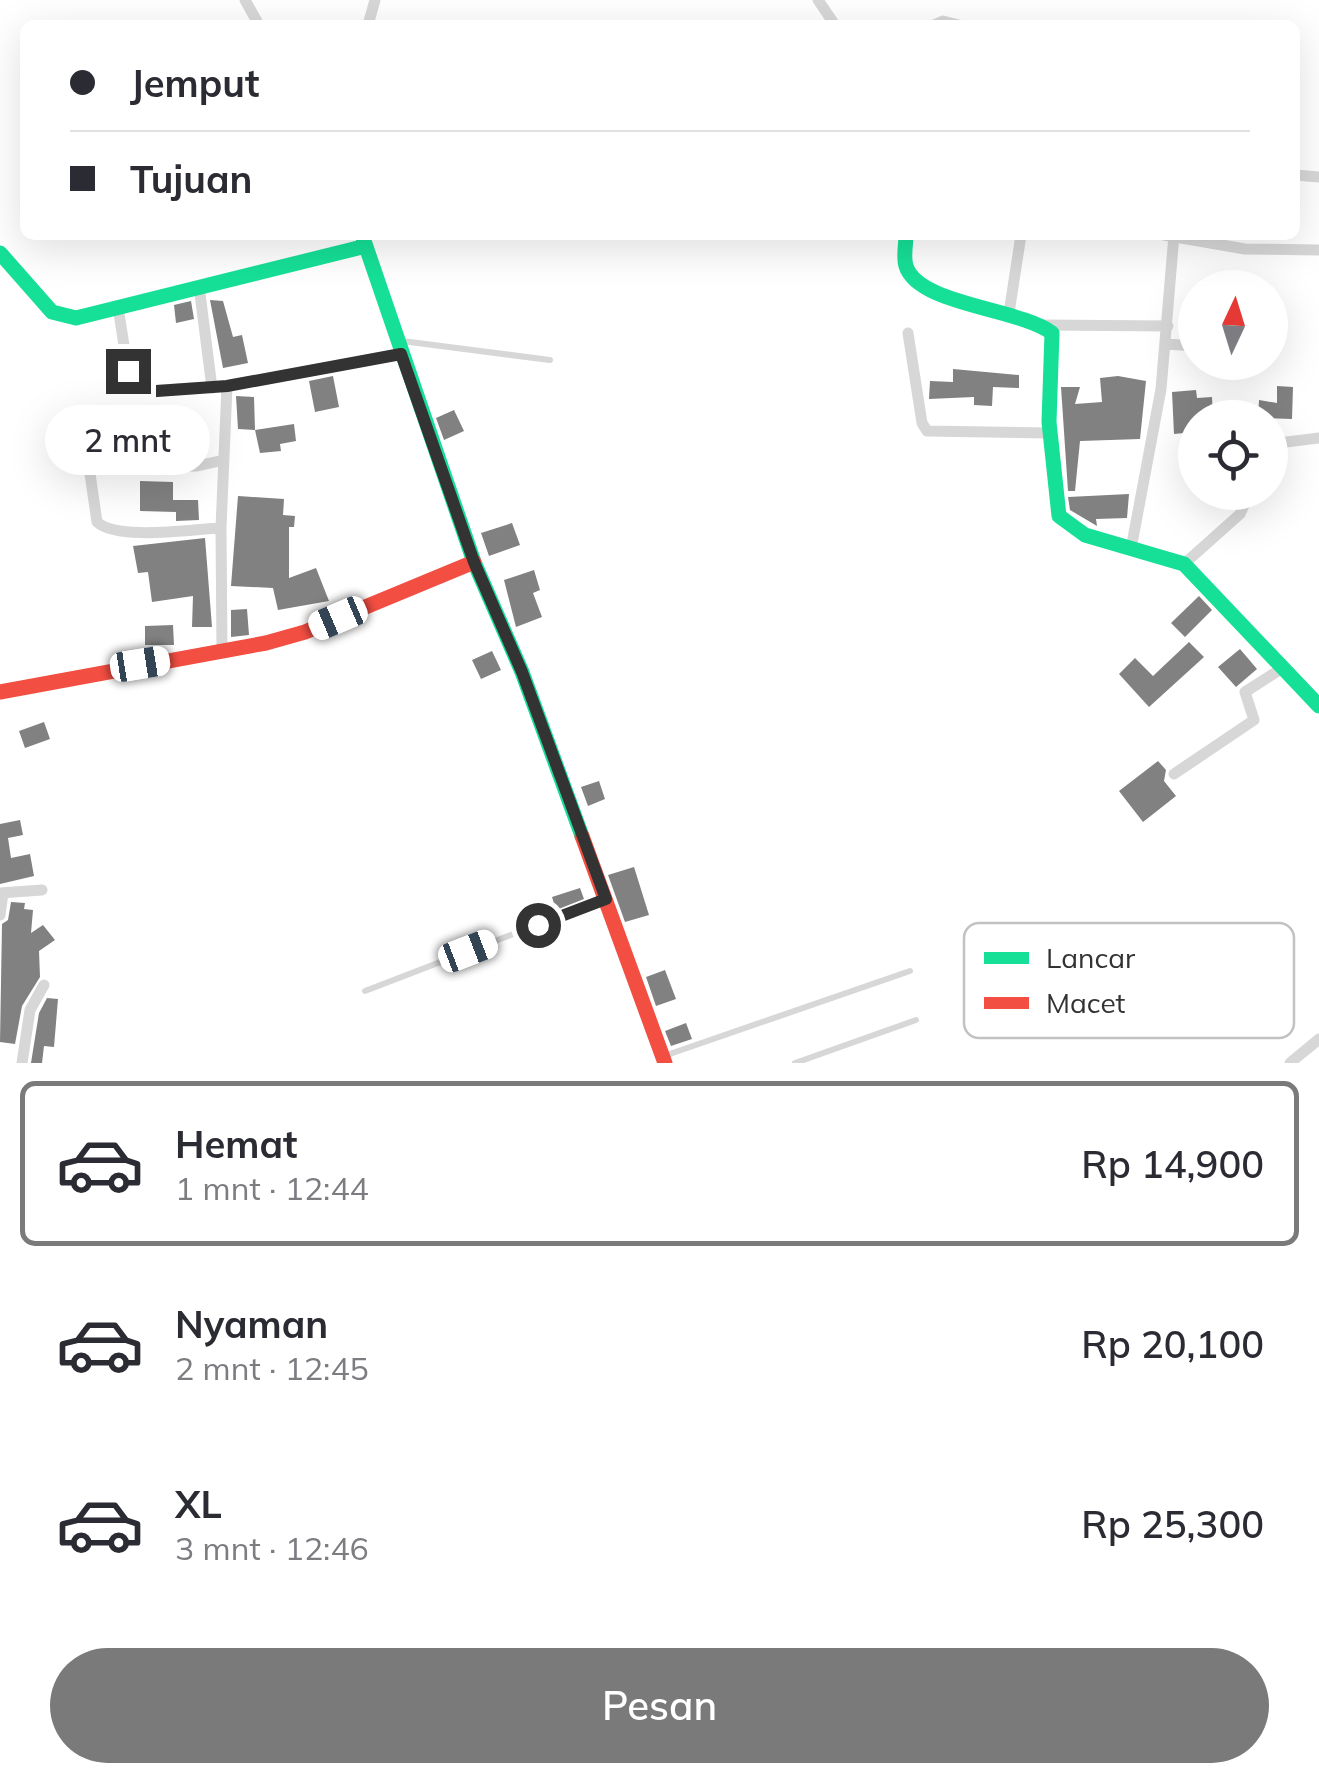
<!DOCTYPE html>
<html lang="id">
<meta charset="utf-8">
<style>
body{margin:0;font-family:Mulish,sans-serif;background:#f2f2f3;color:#2b2b33;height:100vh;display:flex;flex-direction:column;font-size:38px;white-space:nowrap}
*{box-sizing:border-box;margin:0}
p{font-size:32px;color:#7c7c81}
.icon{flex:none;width:55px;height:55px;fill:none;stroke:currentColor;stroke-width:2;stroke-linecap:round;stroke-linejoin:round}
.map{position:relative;height:1063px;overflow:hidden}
.panel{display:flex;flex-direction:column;background:#fff;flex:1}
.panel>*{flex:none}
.hud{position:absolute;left:20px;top:20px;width:1280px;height:220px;border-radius:15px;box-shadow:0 10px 40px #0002;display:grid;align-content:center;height:220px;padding:0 50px;background:#fff}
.needle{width:65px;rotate:4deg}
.fabs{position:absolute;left:1178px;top:270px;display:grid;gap:20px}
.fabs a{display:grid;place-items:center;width:110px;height:110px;border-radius:50%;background:#fff;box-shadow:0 10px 40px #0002;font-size:50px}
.end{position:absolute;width:45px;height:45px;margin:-22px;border:12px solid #333;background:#fff;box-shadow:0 0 0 5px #fff}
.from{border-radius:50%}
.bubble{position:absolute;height:70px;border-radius:35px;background:#fff;box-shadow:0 10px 40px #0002;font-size:32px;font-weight:600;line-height:70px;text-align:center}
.car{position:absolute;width:30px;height:60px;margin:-30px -15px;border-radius:12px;box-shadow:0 0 8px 2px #0007;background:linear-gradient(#fff 24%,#345 0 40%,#fff 0 76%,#345 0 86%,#fff 0)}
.hud b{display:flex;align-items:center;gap:35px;height:95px;font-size:38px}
.hud b+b{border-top:2px solid #e1e1e2}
.hud i{width:25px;height:25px;background:#2b2b33}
ul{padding:18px 0 0;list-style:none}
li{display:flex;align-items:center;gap:30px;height:165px;margin:0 20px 15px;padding:0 30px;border:5px solid transparent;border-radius:15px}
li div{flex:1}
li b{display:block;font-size:38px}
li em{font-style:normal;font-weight:600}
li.current{border-color:#7a7a7a}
li>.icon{width:90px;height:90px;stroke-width:1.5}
.cta{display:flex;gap:20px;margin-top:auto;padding:20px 50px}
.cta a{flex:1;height:115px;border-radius:60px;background:#7a7a7a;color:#fff;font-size:40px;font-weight:600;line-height:115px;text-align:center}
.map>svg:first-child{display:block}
.building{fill:#818181}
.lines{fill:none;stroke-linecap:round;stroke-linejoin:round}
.lane{stroke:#d7d7d7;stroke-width:6}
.street{stroke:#d7d7d7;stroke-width:11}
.fast{stroke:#16e098;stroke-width:15}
.jam{stroke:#f24e42;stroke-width:15}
.route{stroke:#333;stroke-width:12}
.key{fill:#fff;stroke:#c2c2c2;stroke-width:2.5}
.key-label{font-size:28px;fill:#333}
</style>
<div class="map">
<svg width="1319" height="1063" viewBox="0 0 1319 1063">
<rect width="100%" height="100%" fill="#fff"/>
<!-- building -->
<path class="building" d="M 210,300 L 223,301 L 233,337 L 242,335 L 248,363 L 223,368 Z
M 191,301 L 194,319 L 176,323 L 174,305 Z
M 953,369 L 1019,375 L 1019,388 L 993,387 L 992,406 L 974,405 L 974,397 L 929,399 L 930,381 L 953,382 Z
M 333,376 L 339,407 L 315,412 L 309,381 Z
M 1118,376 L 1146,381 L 1140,439 L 1080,441 L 1075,491 L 1068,491 L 1061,387 L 1080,387 L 1075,404 L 1102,402 L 1100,378 Z
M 1277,386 L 1293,387 L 1292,419 L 1258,418 L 1259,400 L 1277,403 Z
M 1196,390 L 1197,398 L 1212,397 L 1213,418 L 1195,418 L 1195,432 L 1174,434 L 1172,392 Z
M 236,396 L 254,397 L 255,430 L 238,429 Z
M 454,410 L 464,431 L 444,440 L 436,418 Z
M 294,424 L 296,441 L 280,444 L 281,451 L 260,453 L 255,430 Z
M 110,434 L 125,436 L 125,457 L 108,457 Z
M 140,481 L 173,482 L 173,500 L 198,500 L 199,520 L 176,521 L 176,512 L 140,511 Z
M 1129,494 L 1127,518 L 1096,519 L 1097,526 L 1070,510 L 1068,497 Z
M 238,496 L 284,499 L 283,515 L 295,516 L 294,527 L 289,527 L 289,578 L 316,568 L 329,601 L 278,610 L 273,588 L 231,586 Z
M 512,523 L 520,545 L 489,556 L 481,533 Z
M 205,538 L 212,627 L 192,627 L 193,596 L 152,602 L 148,572 L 138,573 L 133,546 Z
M 534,570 L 540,590 L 533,593 L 542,617 L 516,627 L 504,580 Z
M 1199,596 L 1212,610 L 1185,637 L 1171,623 Z
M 247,609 L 249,635 L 231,637 L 231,610 Z
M 173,625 L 174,645 L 145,645 L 145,626 Z
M 1189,642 L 1204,657 L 1149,707 L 1119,674 L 1135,658 L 1153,676 Z
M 1240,649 L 1257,669 L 1236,687 L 1218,667 Z
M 492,651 L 501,670 L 481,679 L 472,660 Z
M 44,722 L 50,739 L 25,748 L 19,731 Z
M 1158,761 L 1166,770 L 1164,781 L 1176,796 L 1143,822 L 1119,791 Z
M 599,781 L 605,799 L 588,806 L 581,787 Z
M 20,820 L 23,835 L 8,838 L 11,858 L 30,854 L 34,876 L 0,884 L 0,824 Z
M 634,867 L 649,915 L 625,922 L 608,875 Z
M 580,888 L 584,899 L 556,910 L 552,897 Z
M 11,902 L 25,903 L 24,909 L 33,910 L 31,933 L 43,925 L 55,940 L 39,951 L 40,977 L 22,1006 L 15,1044 L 0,1042 L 2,924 L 8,920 Z
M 665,970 L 676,999 L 656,1006 L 646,977 Z
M 47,998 L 58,999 L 54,1047 L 44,1046 L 42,1063 L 31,1063 L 39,1013 Z
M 686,1023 L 692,1039 L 671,1046 L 665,1031 Z"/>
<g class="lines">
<!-- lane -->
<path class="lane" d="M 402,341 L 550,360
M 365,991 L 602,900
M 664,1056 L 910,971
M 795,1063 L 916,1020"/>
<!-- street -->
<path class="street" d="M 245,0 L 259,25
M 818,0 L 835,25
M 368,25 L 375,0
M 934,25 L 943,21 L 959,25
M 1295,175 L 1319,177
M 1164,235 L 1245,249 L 1319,250
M 199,286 L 212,388
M 118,307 L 128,371 L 136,390 L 143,391 L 227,386 L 401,354
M 1009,313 L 1021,235
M 1044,325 L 1168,326
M 908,333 L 922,423 L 927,431 L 1050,433
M 1166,344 L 1195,346
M 93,425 L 89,467 L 97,522 C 118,541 192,529 221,528
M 1270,444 L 1319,438
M 89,467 L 197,466 L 224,460
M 1131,549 L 1161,389 L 1174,235
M 1184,564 L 1240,514 L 1250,492
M 222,651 L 221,528 L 227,386
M 1174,774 L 1254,720 L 1245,692 L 1284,667
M 0,893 L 42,890
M 0,915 L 3,893
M 22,1063 L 30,1010 L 44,985
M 1290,1063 L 1319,1039"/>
<!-- fast -->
<path class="fast" d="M 362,235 L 474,562 L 522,672 L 582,836
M 906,235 C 906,245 903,257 906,266 C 918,305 1019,308 1052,333 L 1049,422 L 1059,516 L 1085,535 L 1184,564 L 1319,706
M 0,253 L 52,312 L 76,318 L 366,246"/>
<!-- jam -->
<path class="jam" d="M 0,692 L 266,643 L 305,632 L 474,562
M 582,836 L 665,1063"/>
</g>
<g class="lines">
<!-- route -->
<path class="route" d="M 128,371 L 136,390 L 143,392 L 227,386 L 401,354 L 474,562 L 522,672 L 606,899 L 538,925"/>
</g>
<!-- legend -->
<rect x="964" y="923" width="330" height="115" rx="15" class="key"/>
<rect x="984" y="952" width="45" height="12" fill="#16e098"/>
<rect x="984" y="997" width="45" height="12" fill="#f24e42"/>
<g class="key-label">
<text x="1046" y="968">Lancar</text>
<text x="1046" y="1013">Macet</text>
</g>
</svg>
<div class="fabs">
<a><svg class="needle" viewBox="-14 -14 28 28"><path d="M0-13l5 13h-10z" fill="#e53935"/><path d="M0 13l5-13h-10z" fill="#7c7c81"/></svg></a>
<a><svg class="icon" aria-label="locate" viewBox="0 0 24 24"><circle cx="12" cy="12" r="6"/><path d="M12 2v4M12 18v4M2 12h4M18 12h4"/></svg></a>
</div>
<i class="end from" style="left:538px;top:925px"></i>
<i class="end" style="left:128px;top:371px"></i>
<div class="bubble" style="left:45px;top:405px;width:165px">2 mnt</div>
<i class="car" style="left:338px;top:618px;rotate:247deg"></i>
<i class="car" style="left:140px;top:664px;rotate:81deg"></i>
<i class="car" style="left:468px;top:951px;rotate:69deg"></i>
<div class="hud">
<b><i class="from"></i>Jemput</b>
<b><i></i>Tujuan</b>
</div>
</div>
<section class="panel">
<ul>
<li class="current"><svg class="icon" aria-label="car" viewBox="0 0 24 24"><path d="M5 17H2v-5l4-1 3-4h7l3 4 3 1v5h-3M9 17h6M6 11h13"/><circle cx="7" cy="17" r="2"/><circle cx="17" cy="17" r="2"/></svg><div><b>Hemat</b><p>1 mnt · 12:44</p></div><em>Rp 14,900</em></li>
<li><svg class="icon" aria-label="car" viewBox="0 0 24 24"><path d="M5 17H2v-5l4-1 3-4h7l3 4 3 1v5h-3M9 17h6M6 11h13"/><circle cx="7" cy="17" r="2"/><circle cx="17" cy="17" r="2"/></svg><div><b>Nyaman</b><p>2 mnt · 12:45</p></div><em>Rp 20,100</em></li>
<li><svg class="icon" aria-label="car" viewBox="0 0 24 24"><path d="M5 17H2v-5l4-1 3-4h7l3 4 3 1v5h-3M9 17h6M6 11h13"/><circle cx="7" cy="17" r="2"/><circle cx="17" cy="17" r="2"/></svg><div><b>XL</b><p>3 mnt · 12:46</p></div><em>Rp 25,300</em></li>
</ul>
<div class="cta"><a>Pesan</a></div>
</section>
